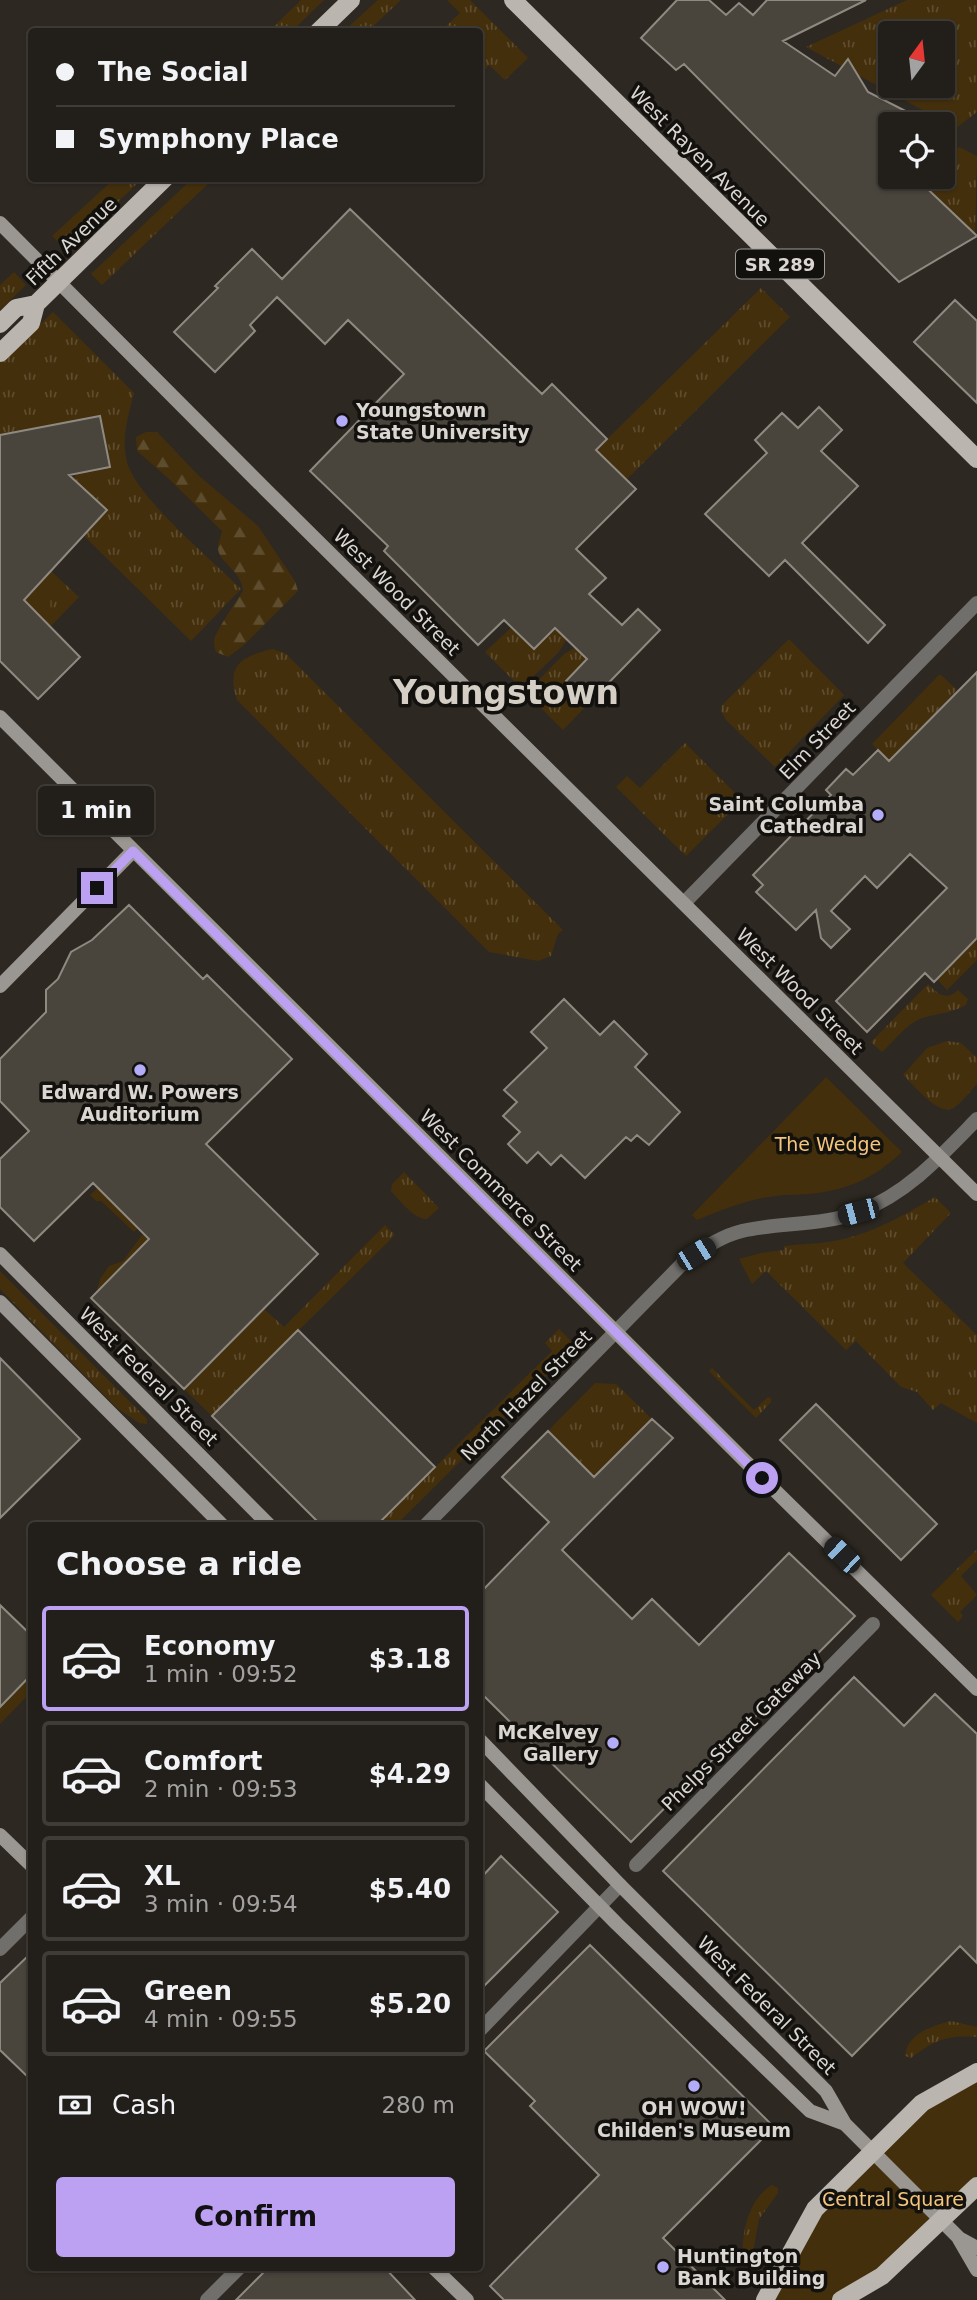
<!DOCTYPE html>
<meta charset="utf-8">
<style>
body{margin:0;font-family:"DejaVu Sans",sans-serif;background:#2a2722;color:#f1f3f6;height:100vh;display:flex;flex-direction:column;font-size:26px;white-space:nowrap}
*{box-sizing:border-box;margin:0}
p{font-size:23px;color:#a2a2a2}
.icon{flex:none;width:38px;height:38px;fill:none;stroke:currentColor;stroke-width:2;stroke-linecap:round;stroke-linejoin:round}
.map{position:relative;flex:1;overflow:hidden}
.sheet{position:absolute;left:28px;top:1522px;width:455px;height:749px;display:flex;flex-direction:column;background:#221e19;border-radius:7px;box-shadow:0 2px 5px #0004,0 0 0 2px #3f3c38}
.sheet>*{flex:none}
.hud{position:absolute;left:28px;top:28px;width:455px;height:154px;border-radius:7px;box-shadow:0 2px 5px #0004,0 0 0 2px #3f3c38;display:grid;align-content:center;height:154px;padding:0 28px;background:#221e19}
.needle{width:46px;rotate:15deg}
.tools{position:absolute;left:878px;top:21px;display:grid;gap:14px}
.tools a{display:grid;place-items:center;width:77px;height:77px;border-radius:7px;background:#221e19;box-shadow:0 2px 5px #0004,0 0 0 2px #3f3c38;font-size:35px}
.end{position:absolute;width:32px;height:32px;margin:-16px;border:9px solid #bca0f2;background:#111;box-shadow:0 0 0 4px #111}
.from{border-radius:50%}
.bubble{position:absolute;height:49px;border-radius:7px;background:#221e19;box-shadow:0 2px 5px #0004,0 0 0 2px #3f3c38;font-size:23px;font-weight:700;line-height:49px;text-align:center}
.car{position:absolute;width:21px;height:42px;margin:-21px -10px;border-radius:9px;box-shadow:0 0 5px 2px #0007;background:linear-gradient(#222 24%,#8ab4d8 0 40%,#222 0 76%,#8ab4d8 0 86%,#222 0)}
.hud b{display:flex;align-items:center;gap:24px;height:66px;font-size:26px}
.hud b+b{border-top:2px solid #3f3c38}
.hud i{width:18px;height:18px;background:#f1f3f6}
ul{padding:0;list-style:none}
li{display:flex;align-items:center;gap:21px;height:105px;margin:0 14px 10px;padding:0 14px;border:4px solid #3f3c38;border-radius:7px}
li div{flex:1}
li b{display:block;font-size:26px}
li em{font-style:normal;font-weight:700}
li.selected{border-color:#bca0f2}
li>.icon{width:63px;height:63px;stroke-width:1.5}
h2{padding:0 28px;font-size:32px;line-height:84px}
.pay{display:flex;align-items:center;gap:18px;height:77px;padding:0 28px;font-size:26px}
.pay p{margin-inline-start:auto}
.action{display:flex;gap:14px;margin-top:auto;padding:14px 28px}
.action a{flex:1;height:80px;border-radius:7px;background:#bca0f2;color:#111;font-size:28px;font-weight:700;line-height:80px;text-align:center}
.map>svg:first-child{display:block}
.grass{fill:url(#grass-tufts);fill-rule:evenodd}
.forest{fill:url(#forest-firs)}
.green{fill:#432f0c}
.building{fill:#49443c;stroke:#8f8a81;stroke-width:2}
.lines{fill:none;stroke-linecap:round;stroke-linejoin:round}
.street{stroke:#716f6b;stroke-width:14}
.secondary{stroke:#9a9691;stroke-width:14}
.primary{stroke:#bab5ae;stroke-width:18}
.route{stroke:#bca0f2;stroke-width:9}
.poi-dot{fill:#b3acf9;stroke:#13110e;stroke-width:2.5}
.labels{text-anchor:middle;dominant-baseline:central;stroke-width:7;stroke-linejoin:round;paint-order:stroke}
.shield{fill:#13110e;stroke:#9e9c98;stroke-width:2}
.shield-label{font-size:18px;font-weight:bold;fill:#dad7d3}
.street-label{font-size:19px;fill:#dad7d3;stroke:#13110e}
.poi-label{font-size:19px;font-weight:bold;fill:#dad7d3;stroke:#13110e;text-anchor:start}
.park-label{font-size:19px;fill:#f5c57b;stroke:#13110e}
.town-label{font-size:33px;font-weight:bold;fill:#d4cec5;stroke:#13110e}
</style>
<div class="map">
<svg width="977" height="2300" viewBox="0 0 977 2300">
<defs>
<pattern id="grass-tufts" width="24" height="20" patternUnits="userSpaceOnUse" patternTransform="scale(1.75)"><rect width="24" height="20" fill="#432f0c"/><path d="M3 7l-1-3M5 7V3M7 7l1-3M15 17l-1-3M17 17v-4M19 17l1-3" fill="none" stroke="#5e4c2e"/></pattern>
<pattern id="forest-firs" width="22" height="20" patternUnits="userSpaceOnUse" patternTransform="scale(1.75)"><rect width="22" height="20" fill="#432f0c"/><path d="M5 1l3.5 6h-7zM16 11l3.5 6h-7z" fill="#5e4c2e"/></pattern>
</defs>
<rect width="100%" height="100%" fill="#2d2821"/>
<!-- grass -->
<path class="grass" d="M 301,0 L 324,0 L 292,31 L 269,31 Z
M 378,0 L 401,0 L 368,31 L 344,31 Z
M 447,0 L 470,0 L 528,58 L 505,80 L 489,65 L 480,74 L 480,32 L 449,31 L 445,27 L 460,13 Z
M 907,0 L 977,0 L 977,112 L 956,128 L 806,47 ZM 891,33 L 943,33 L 943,86 L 891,86 Z
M 959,147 L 977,156 L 975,238 L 914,178 L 943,177 L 943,158 Z
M 114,179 L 142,179 L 67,250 L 52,236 Z
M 192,179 L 213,179 L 102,285 L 91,274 Z
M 14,272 L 26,285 L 0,310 L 0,285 Z
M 761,288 L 790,317 L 626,480 L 596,450 Z
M 53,312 L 134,393 C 128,416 121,439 127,462 C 135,496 214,562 241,589 L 191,641 L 84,536 L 107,510 L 73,478 L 78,473 L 110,466 L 100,416 L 0,435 L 0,363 Z
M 51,571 L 79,597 L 50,627 L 24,600 Z
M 512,627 L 555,628 L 567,639 L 558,653 L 521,688 L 485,652 Z
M 789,639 L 844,695 L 775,767 L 726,720 L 721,711 L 722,705 Z
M 575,648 L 587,659 L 589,703 L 563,730 L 526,693 L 564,654 Z
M 272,649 L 285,653 L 563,930 L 558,934 L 551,956 L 538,961 L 489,952 L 237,700 C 226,666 240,657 272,649 Z
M 940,674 L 957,690 L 889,761 L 872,744 Z
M 685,743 L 742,800 L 686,856 L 616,787 L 627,776 L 640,788 Z
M 977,938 L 977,960 L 947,990 L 937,979 Z
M 928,984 C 937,993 946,1002 958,990 L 968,999 L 966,1005 C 949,1014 939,1013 922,1018 C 906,1024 894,1041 882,1052 L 871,1042 Z
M 947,1041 L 961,1043 L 977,1058 L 977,1084 C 970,1091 962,1103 953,1108 C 939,1117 913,1084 903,1075 L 927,1048 Z
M 404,1172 L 439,1208 L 427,1219 C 414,1219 400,1201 391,1191 L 392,1184 Z
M 935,1197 L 951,1213 L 903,1263 L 977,1335 L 977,1423 L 941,1403 L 933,1410 L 917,1392 L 901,1387 L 856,1341 L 846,1350 L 766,1271 L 752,1284 L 739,1259 L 761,1253 L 784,1250 L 784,1246 C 799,1244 814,1244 828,1242 C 868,1236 901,1217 935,1197 Z
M 385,1225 L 395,1235 L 212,1416 L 184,1389 L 264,1309 L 284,1327 Z
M 0,1271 L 147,1419 L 147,1424 L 139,1423 L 117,1408 L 0,1289 Z
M 559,1329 L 576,1346 L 395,1526 L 376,1526 L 552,1351 L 545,1343 Z
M 712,1368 L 754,1410 L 768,1397 L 771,1398 L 771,1402 L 756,1418 L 709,1371 Z
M 595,1383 L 616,1384 L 652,1419 L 594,1477 L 548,1431 Z
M 977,1549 L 977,1560 L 961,1576 L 977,1595 L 960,1612 L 963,1616 L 958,1622 L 931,1595 Z
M 31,1674 L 31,1692 L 0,1724 L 0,1707 Z
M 951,2021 L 977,2027 L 977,2037 C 947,2035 935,2040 911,2058 L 905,2056 C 907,2033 933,2026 951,2021 Z
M 772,2185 L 778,2188 L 778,2193 L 759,2219 L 753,2252 L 746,2254 L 743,2251 C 742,2228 751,2197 772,2185 Z"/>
<!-- forest -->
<path class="forest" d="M 146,432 L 157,432 L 198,475 L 258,526 L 295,581 L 298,591 L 244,645 L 228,657 L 216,652 C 215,649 214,644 214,641 C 214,634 237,600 243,591 C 242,571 218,562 218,548 C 218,543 221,537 222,531 L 168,478 L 137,451 L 136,437 Z"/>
<!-- green -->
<path class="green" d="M 51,571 L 50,627 L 24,600 Z
M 826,1077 L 902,1152 C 873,1179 848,1190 809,1194 C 798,1195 787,1194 776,1196 C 749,1199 722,1210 697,1220 L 692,1215 Z
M 201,1187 L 96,1293 L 100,1279 L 109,1266 L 123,1261 L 141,1236 Z
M 97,1188 L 136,1226 L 160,1206 L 134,1232 L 101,1201 L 96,1201 L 90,1195 Z
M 977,2072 L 977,2186 L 841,2300 L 765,2300 L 815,2209 L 922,2103 Z"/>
<!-- building -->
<path class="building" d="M 677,0 L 709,0 L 726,15 L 739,3 L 753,15 L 767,0 L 866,0 L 783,41 L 835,76 L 848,59 L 868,92 L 931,124 L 891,124 L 891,177 L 915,177 L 977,236 L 899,282 L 684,64 L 676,70 L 641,38 Z
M 350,209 L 542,394 L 552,384 L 607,439 L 596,450 L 636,489 L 576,549 L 606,578 L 589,594 L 622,625 L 638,609 L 660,630 L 589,703 L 566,681 L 587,659 L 555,628 L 534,649 L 504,620 L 478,645 L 384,551 L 388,546 L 310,471 L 404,374 L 348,320 L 325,344 L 277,297 L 250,325 L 255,331 L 215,372 L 174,332 L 218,288 L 215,286 L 252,249 L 282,279 Z
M 955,300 L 977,321 L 977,403 L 914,342 Z
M 819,407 L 842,430 L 821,451 L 858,486 L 802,543 L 885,625 L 868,643 L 785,560 L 769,576 L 705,514 L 767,453 L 755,440 L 782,413 L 798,428 Z
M 100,416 L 110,467 L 69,475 L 107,510 L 24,600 L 80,657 L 38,699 L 0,661 L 0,435 Z
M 977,672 L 977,938 L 934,982 L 925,973 L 867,1032 L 836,1001 L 947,888 L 910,854 L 877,888 L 865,876 L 831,911 L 850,929 L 831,948 L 821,938 L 816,910 L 796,930 L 756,892 L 763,885 L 753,875 L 831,795 L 826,790 L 846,769 L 853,775 L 878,750 L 889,761 Z
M 129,905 L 203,979 L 207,975 L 292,1059 L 206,1144 L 318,1254 L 184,1389 L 91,1298 L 149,1239 L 93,1183 L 34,1241 L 0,1207 L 0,1159 L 29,1131 L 0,1101 L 0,1059 L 46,1012 L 46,990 L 58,979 L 71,952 L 92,940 Z
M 564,999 L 600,1035 L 614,1021 L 647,1054 L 635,1067 L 680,1112 L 649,1145 L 637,1135 L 631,1141 L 626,1137 L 585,1178 L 561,1155 L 551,1165 L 538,1152 L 527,1163 L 508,1144 L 520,1132 L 503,1116 L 517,1102 L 504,1090 L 547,1048 L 531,1032 Z
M 298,1330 L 435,1467 L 376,1526 L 322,1526 L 212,1416 Z
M 0,1358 L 80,1439 L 0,1518 Z
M 816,1404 L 937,1524 L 901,1560 L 780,1440 Z
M 652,1419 L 673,1438 L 562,1550 L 632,1619 L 652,1599 L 699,1645 L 789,1553 L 855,1616 L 631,1842 L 480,1692 L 480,1593 L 549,1522 L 502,1477 L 548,1431 L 594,1477 Z
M 0,1605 L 32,1636 L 32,1674 L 0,1707 Z
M 854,1677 L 904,1726 L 935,1694 L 977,1734 L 977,1963 L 960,1946 L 852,2056 L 663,1871 Z
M 501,1856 L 558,1912 L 480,1990 L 480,1879 Z
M 590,1945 L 774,2127 L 663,2238 L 725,2300 L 504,2300 L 490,2286 L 599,2175 L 530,2106 L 535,2101 L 484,2051 Z
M 32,1952 L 32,2081 L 0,2050 L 0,1983 Z
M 268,2268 L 385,2268 L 415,2300 L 236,2300 Z"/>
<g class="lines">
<!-- street -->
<path class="street" d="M 684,903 L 977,603
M 425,1526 L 685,1261 C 703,1249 721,1236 742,1231 C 781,1222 822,1226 859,1212 C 908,1193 942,1155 977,1119
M 636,1865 L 873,1624
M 0,1949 L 32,1917
M 480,2030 L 620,1885
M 207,2300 L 239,2268"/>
<!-- secondary -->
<path class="secondary" d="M 0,223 L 266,490 L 977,1194
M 0,717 L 747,1463 L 977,1689
M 0,986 L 133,851
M 0,1254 L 270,1526
M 0,1302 L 223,1526
M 480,1740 L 620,1885 L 826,2091 L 845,2124 L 959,2238 L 977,2248
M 480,1785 L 617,1924 L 810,2111 L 845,2124
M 0,1835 L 32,1866
M 959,2239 L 977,2270
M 434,2268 L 467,2300"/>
<!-- primary -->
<path class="primary" d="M 513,0 L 977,459
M 318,32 L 351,0
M 0,324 L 16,308 L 36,304
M 0,353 L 31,323 L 36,304 L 165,178
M 765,2300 L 815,2209 L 922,2103 L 977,2072
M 841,2300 L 882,2276 L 977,2186"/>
</g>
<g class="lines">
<!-- route -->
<path class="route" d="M 97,888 L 133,851 L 762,1478"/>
</g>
<!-- markers -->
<g class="poi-dot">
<circle cx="342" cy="421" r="7"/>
<circle cx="878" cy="815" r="7"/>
<circle cx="140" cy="1070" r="7"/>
<circle cx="613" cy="1743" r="7"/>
<circle cx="694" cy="2086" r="7"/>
<circle cx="663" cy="2267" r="7"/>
</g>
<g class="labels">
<!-- shield labels -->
<rect class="shield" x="736" y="249.5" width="88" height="29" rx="5"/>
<g class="shield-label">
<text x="780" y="264">SR 289</text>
</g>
<!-- street labels -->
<g class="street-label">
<text transform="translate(700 156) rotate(45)">West Rayen Avenue</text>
<text transform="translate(71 241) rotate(-44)">Fifth Avenue</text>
<text transform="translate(397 592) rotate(45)">West Wood Street</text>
<text transform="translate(817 740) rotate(-46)">Elm Street</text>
<text transform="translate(800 991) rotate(45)">West Wood Street</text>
<text transform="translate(501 1190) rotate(45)">West Commerce Street</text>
<text transform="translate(149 1376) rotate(45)">West Federal Street</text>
<text transform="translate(526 1395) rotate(-45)">North Hazel Street</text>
<text transform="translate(741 1731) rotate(-45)">Phelps Street Gateway</text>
<text transform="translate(767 2005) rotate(45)">West Federal Street</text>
</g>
<!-- poi labels -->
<g class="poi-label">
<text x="356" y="410">Youngstown<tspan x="356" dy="22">State University</tspan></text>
<text x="864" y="804" text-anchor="end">Saint Columba<tspan x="864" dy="22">Cathedral</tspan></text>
<text x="140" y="1092" text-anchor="middle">Edward W. Powers<tspan x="140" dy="22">Auditorium</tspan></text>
<text x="599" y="1732" text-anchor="end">McKelvey<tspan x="599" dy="22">Gallery</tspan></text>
<text x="694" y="2108" text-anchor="middle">OH WOW!<tspan x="694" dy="22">Childen's Museum</tspan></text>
<text x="677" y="2256">Huntington<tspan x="677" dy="22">Bank Building</tspan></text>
</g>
<!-- park labels -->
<g class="park-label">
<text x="828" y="1144">The Wedge</text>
<text x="893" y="2199">Central Square</text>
</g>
<!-- town labels -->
<g class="town-label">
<text x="506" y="692">Youngstown</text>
</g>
</g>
</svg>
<div class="tools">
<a><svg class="needle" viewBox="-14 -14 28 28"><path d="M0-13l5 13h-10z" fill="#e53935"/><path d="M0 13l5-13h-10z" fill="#a2a2a2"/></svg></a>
<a><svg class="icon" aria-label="locate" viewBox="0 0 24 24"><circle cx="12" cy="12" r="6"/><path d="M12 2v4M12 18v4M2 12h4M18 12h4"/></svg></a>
</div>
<i class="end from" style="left:762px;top:1478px"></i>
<i class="end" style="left:97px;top:888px"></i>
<div class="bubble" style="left:38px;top:786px;width:116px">1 min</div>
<i class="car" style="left:858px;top:1212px;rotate:255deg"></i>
<i class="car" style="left:696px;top:1254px;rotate:58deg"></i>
<i class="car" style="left:842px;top:1555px;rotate:314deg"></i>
<div class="hud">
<b><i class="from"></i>The Social</b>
<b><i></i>Symphony Place</b>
</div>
<section class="sheet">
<h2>Choose a ride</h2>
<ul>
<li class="selected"><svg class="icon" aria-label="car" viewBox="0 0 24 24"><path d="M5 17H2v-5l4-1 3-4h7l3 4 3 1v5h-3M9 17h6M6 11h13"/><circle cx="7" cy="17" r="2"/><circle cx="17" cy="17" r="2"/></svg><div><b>Economy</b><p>1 min · 09:52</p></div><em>$3.18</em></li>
<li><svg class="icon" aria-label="car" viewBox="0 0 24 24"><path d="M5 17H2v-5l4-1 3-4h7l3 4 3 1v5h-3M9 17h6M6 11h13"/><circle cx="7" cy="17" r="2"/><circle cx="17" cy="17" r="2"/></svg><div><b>Comfort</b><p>2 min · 09:53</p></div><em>$4.29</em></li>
<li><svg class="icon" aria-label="car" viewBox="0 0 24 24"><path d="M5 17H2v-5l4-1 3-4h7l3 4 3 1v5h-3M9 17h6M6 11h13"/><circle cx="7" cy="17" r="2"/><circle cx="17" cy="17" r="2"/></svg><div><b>XL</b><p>3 min · 09:54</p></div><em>$5.40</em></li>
<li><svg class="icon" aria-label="car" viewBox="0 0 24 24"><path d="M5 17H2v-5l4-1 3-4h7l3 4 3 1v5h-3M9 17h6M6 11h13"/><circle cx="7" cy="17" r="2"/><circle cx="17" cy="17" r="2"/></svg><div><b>Green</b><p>4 min · 09:55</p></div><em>$5.20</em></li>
</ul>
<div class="pay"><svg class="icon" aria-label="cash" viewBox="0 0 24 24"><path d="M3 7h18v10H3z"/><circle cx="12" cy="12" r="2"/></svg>Cash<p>280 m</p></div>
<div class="action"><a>Confirm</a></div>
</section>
</div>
